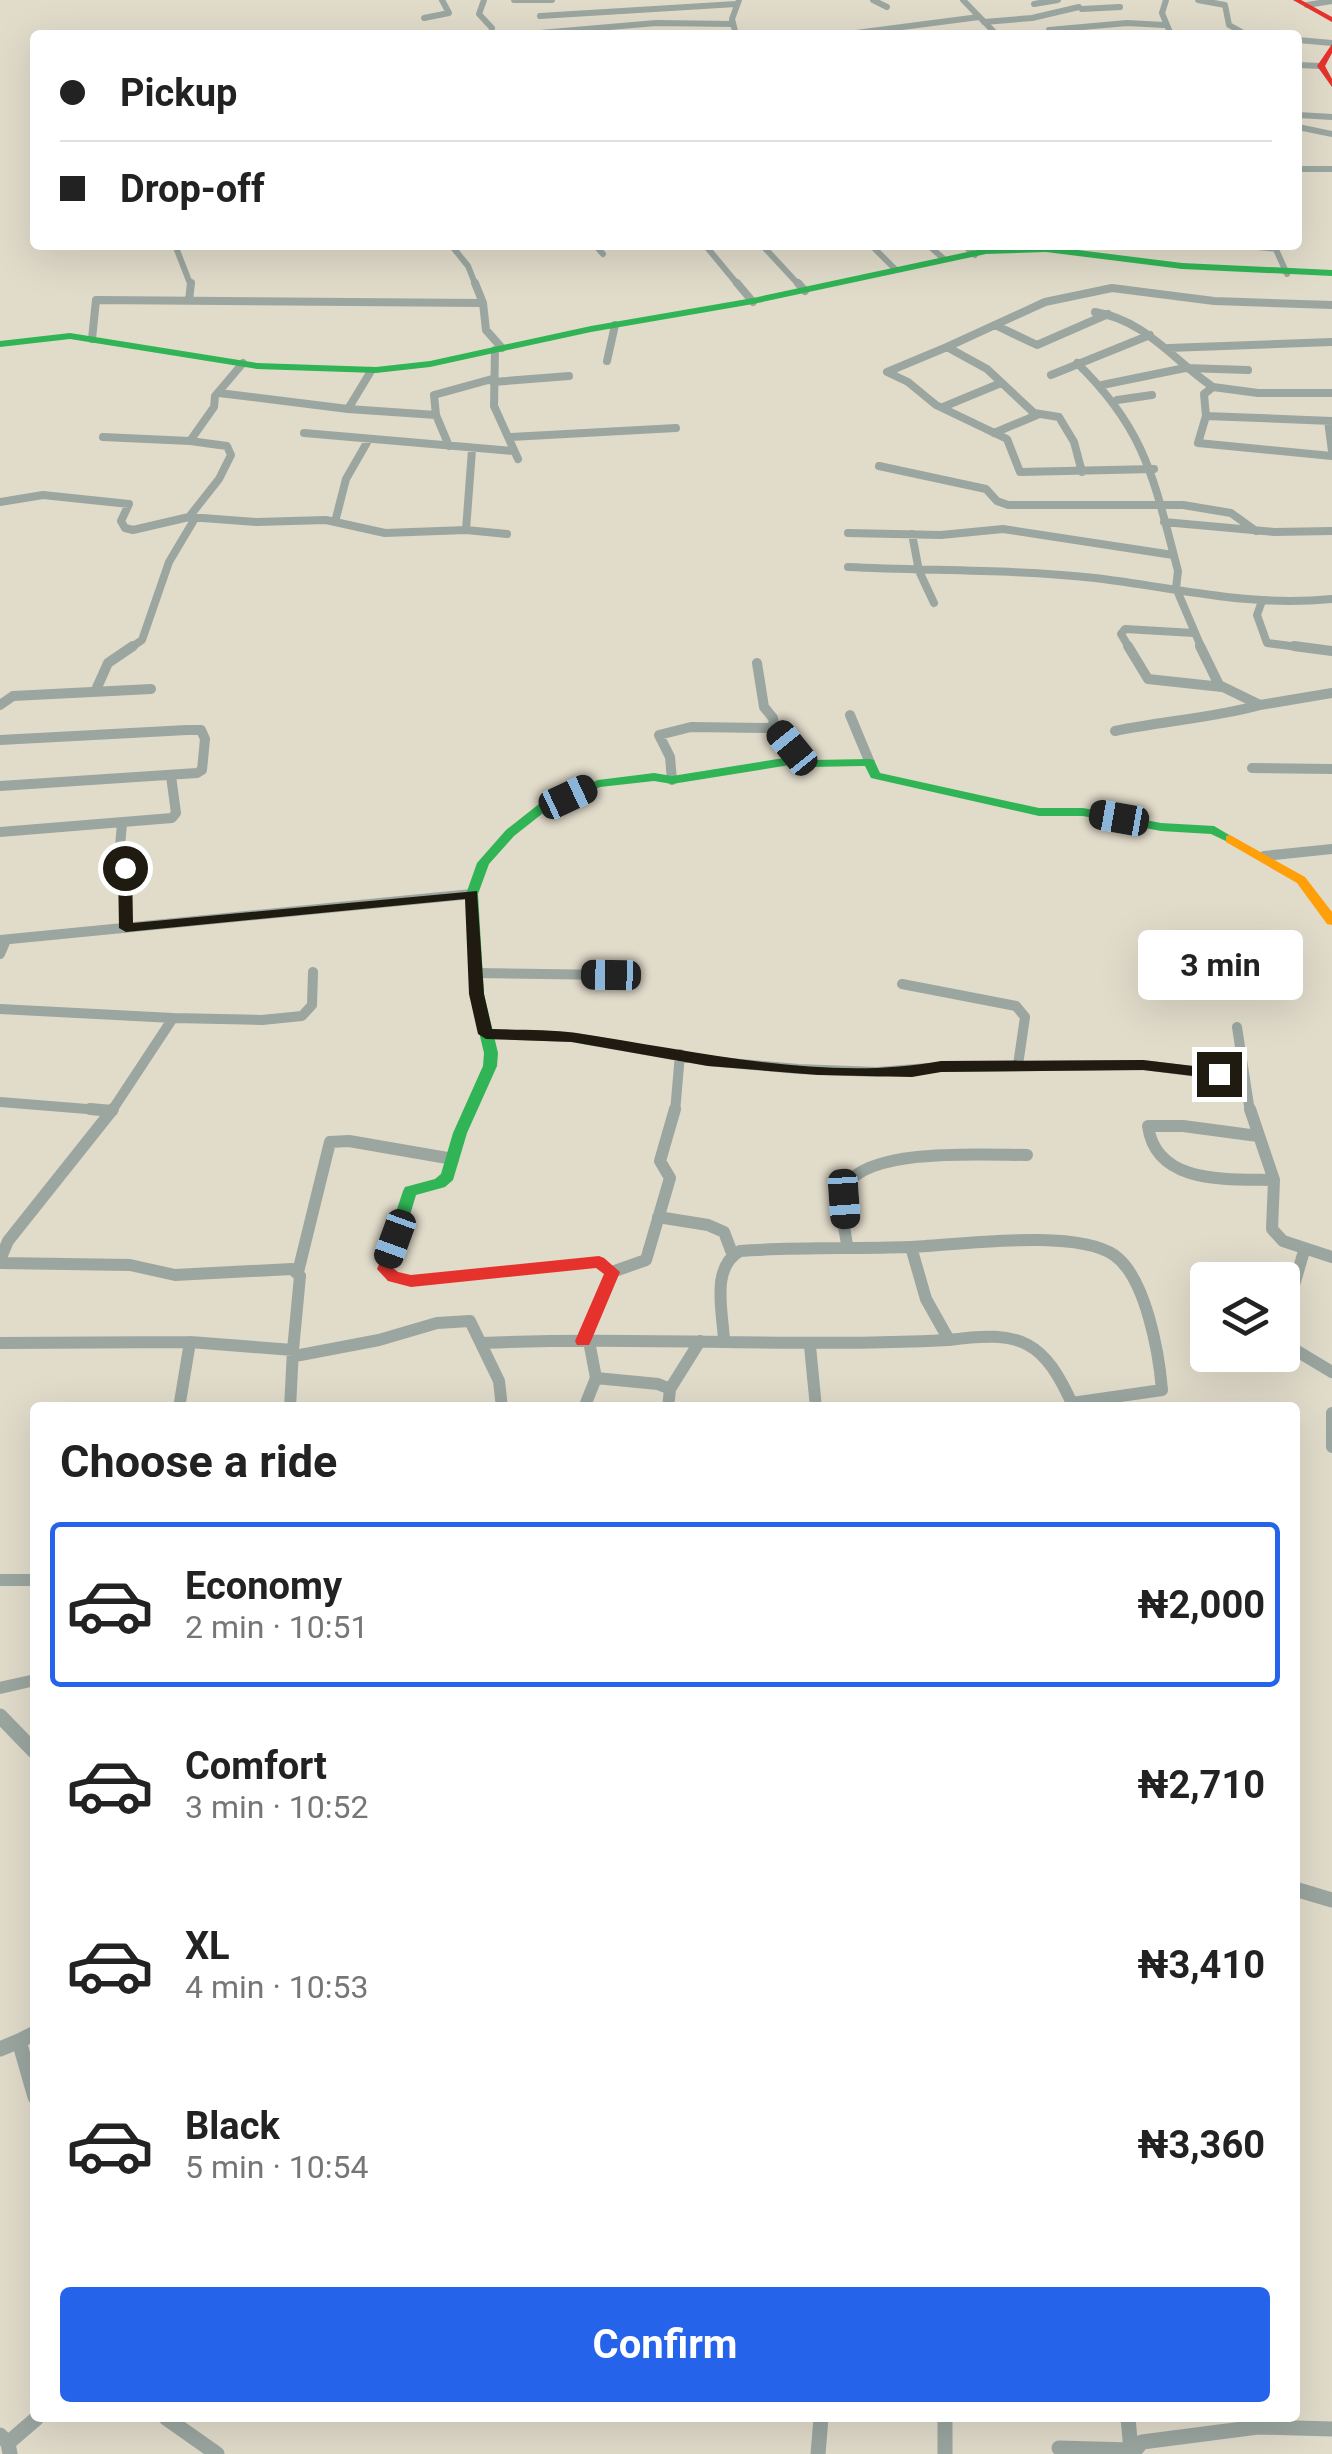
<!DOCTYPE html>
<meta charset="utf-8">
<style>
body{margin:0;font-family:Roboto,sans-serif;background:#f2f2f2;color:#222;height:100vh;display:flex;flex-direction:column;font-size:38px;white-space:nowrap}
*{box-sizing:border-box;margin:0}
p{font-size:32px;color:#767676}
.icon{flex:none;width:55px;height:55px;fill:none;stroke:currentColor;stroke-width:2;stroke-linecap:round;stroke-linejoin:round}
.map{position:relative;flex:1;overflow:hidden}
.sheet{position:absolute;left:30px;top:1402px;width:1270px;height:1020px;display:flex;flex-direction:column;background:#fff;border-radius:10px;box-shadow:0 10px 40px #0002}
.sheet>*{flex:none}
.guide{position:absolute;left:30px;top:30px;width:1272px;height:220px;border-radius:10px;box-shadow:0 10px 40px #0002;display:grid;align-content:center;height:220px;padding:0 30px;background:#fff}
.fabs{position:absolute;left:1190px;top:1262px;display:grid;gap:20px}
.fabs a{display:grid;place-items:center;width:110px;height:110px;border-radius:10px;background:#fff;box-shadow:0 10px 40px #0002;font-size:50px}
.end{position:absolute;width:45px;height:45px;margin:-22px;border:12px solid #201b10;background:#fff;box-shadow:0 0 0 5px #fff}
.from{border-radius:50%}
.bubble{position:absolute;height:70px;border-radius:10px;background:#fff;box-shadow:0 10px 40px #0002;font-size:32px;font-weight:700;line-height:70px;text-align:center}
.car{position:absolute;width:30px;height:60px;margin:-30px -15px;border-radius:12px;box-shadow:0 0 8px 2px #0007;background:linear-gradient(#222 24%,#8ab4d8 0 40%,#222 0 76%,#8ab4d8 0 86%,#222 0)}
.guide b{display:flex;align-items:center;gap:35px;height:95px;font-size:38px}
.guide b+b{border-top:2px solid #e0e0e0}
.guide i{width:25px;height:25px;background:#222}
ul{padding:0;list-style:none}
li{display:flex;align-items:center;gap:30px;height:165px;margin:0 20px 15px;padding:0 10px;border:5px solid transparent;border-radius:10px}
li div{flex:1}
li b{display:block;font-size:38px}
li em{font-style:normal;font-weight:700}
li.selected{border-color:#2563eb}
li>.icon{width:90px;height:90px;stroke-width:1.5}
h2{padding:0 30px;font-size:45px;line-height:120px}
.primary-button{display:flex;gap:20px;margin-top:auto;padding:20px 30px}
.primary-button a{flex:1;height:115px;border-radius:10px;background:#2563eb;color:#fff;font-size:40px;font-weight:700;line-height:115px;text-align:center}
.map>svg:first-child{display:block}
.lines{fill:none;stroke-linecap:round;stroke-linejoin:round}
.street-far4{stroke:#9ba6a0;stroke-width:6}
.street-far3{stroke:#9ba6a0;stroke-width:8}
.street-far2{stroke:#9ba6a0;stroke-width:10}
.street-far1{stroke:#9ba6a0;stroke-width:12}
.street{stroke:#9ba6a0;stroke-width:15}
.fast{fill:#30b455;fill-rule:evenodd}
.slow{fill:#ff9f0a;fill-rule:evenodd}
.jam{fill:#e5322d;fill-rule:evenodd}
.route{fill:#201b10}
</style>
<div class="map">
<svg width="1332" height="2454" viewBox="0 0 1332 2454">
<rect width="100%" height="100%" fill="#e1dbca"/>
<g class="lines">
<!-- street-far4 -->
<path class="street-far4" d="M 484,0 L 479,14 L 492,28 L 491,35
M 514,0 L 552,0
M 873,0 L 887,7
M 963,0 L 997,35
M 1166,0 L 1162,13 L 1171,35
M 1198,0 L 1225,5 L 1229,25 L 1247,35
M 1034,4 L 1058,0
M 1307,5 L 1332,1
M 1082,9 L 1120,7
M 540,16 L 736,4
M 424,18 L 449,13 L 442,0
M 984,22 L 1032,18 L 1079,7
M 1049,30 L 1127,23 L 1164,25
M 540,33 L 656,23 L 733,24
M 736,35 L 732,19 L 739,0
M 805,35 L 856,33 L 979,17
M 1298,40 L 1332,43
M 1298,65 L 1321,66
M 1298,115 L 1332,117
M 1298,127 L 1332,134
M 1298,169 L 1332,169
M 175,245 L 191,286
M 451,245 L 468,266 L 476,286
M 595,245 L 603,254
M 705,245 L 739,286
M 762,245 L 800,286
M 871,245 L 895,269
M 928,245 L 944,259
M 964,245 L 975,255
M 1238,245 L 1277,249
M 1274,245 L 1287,274"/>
<!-- street-far3 -->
<path class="street-far3" d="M 475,283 L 483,303
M 737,283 L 753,302
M 798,283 L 805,291
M 189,300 L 191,283
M 1095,312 C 1145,320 1173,360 1213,387 L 1204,394 L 1206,416 L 1198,443 L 1332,456
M 995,325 L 1037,345 L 1108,314
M 92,339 L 96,300 L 483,303 L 486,330 L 502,348
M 947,347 L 887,372 L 908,382 L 936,405 L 1007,439 L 1020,472 L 1154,469
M 1169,348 L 1332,342
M 495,350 L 494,406 L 518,459
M 607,361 L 615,325
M 1077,363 C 1147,431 1154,481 1178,571 L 1176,588 L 1202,649
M 371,371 L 348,409 L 436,415
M 1051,375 L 1150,335
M 493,382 L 569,376
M 1102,385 L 1185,368 L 1248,370
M 1213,387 L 1258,393 L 1332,393
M 219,393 L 348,409
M 1117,400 L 1152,395
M 943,407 L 1001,383
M 1206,416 L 1332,421
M 1328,421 L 1332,451
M 304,433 L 513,451
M 994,433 L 1037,415
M 103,437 L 190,441 L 214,407 L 215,396 L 243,363
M 511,437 L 676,428
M 449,446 L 436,415 L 434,395 L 492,379
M 879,466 L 986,489 L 997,501 L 1008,505 L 1183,505 L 1231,513 L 1256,531
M 1082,472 L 1074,442 L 1059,417 L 1034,413 L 987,369 L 947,347 L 1045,302 L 1112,288 L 1214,301 L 1332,305
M 0,502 L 43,495 L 129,504 L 121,521 L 125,528 L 133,530 L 189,517 L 257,522 L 326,520 L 385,533 L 466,530 L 507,534
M 189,517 L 219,479 L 231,455 L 227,446 L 190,441
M 335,522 L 346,479 L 369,439
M 1164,522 L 1274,532 L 1332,531
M 466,530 L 472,450
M 848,533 L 941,535 L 1003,529 L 1173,555
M 912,534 L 919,571 L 934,603
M 848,567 C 930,571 1014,569 1095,578 C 1179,588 1244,607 1332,599
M 1262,601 L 1257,615 L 1267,643 L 1314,649
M 129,649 L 142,640 L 169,562 L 194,520
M 1130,649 L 1121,634 L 1125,629 L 1194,633"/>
<!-- street-far2 -->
<path class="street-far2" d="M 1128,646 L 1148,679 L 1222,687
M 1200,646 L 1219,685 L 1260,705 L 1332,693
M 1294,646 L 1332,651
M 757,663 L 764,707 L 773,718 L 774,729
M 95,692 L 108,663 L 133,646
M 0,705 L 13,696 L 151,689
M 850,715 L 870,763
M 1115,731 C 1163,721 1213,718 1260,705
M 0,740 L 187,730 L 201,730 L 205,739 L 202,770 L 197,773 L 0,786
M 1252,768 L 1332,769
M 672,780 L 670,757 L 659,735 L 691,727 L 772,728 L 805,764
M 122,824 L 120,846 L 127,855 L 126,928
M 0,832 L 172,818 L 176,813 L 171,776
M 1264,856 L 1332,849
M 0,940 L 472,894
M 0,954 L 6,940
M 475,973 L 611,975
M 902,984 L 1016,1006 L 1025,1017 L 1018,1065
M 0,1009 L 173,1018
M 1237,1027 L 1250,1112
M 486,1034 L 571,1037 L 708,1061 L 798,1069 L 877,1072 L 941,1067 L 1143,1065 L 1245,1078
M 0,1102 L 112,1111
M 111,1112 L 173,1018 L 262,1020 L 302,1016 L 312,1005 L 313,972
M 675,1112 L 680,1054"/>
<!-- street-far1 -->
<path class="street-far1" d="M 90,1109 L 112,1111
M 1250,1109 L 1274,1180 L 1272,1229 L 1283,1241 L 1332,1257
M 1258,1136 L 1183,1126 L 1148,1126 C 1156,1185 1227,1179 1274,1180
M 658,1217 L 708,1225 L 724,1232 L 732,1253
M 847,1245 C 845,1228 836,1199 847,1184 C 873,1147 986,1155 1027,1155
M 911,1247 L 926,1299 L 949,1340 C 1022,1330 1044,1340 1074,1408
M 0,1260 L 8,1241 L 113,1109
M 0,1263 L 130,1265 L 175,1275 L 292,1269 L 300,1276 L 293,1350
M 298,1272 L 330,1142 L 349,1141 L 453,1159
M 612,1272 L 646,1260 L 670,1178 L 660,1161 L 675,1109
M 1282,1326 L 1304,1251
M 589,1341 L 596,1378
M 724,1341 C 723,1312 710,1268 740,1251 C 796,1247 853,1249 909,1247 C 958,1245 1075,1228 1114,1255 C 1146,1277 1159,1354 1162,1390 L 1072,1403
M 1282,1342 L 1332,1372
M 0,1343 L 190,1342 L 293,1350 L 290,1408
M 482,1343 C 638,1336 793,1348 949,1340
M 810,1346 L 816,1408
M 295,1356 L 379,1340 L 437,1323 L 470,1321 L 499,1381 L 502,1408
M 179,1408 L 190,1342
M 584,1408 L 596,1378 L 658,1384 L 670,1389
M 668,1408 L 670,1389 L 700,1341
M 1332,1413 L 1332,1447
M 0,1580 L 35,1580
M 0,1688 L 35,1680"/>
<!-- street -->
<path class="street" d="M 0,1716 L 35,1752
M 1295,1889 L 1332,1900
M 19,2041 L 35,2033
M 0,2049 L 19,2041 L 35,2097
M 166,2418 L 217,2454
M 945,2418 L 945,2454
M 0,2435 L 8,2443 L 10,2454
M 8,2443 L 37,2418
M 1059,2448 L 1131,2450 L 1128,2418
M 818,2454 L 821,2418
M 1132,2454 L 1142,2442 L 1258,2427 L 1332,2429"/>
<!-- fast -->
<path class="fast" d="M 1046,246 L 1182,263 L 1332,270 L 1332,276 L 1182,269 L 1046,252 L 986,254 L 753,304 L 591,332 L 430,367 L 376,373 L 257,369 L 70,339 L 0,347 L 0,341 L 70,333 L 257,363 L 376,367 L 430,361 L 591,326 L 753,298 L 986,248 Z
M 797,756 L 812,760 L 870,759 L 874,760 L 880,773 L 1039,808 L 1083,808 L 1161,823 L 1214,826 L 1236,839 L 1230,843 L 1211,834 L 1161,831 L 1083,816 L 1039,816 L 871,778 L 865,766 L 861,766 L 812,767 L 796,764 L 672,784 L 654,781 L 600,787 L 547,810 L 514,836 L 489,864 L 478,894 L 484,994 L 498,1053 L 497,1066 L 467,1133 L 453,1180 L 445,1187 L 416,1195 L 399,1251 L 396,1255 L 386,1255 L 383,1251 L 403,1191 L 405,1187 L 435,1179 L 441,1174 L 453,1133 L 483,1066 L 484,1053 L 470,994 L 466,894 L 477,863 L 506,830 L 539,804 L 598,780 L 654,773 L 672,776 Z"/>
<!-- slow -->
<path class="slow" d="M 1230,835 L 1305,877 L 1332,912 L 1332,925 L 1327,924 L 1297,883 L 1226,842 L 1226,836 Z"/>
<!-- jam -->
<path class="jam" d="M 1293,0 L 1301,0 L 1332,17 L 1332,22 Z
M 1332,44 L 1332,53 L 1325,66 L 1332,79 L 1332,87 L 1317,66 Z
M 391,1245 L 399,1251 L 393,1268 L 398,1272 L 411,1275 L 599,1256 L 604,1258 L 620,1272 L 591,1341 L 589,1345 L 577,1345 L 575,1341 L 604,1274 L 596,1268 L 411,1287 L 388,1281 L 377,1269 L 386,1247 Z"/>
</g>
<!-- route -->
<path class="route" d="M 125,863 L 132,868 L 133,923 L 477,891 L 484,994 L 492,1029 C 520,1030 549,1029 576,1033 C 692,1050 824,1083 941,1061 L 1143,1060 L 1219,1069 L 1226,1074 L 1219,1079 L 1143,1070 L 941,1072 L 912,1077 L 818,1075 L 708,1066 L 572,1042 L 486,1039 L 478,1034 L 469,994 L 465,899 L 126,932 L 119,928 L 118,868 Z"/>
</svg>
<div class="fabs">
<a><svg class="icon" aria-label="layers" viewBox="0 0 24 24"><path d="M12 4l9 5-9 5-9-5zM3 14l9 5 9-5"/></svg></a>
</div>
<i class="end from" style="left:125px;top:868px"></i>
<i class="end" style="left:1219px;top:1074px"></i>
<div class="bubble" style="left:1138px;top:930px;width:165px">3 min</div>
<i class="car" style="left:792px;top:748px;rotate:321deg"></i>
<i class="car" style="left:568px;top:797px;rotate:65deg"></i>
<i class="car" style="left:1119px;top:818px;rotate:280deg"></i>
<i class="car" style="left:611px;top:975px;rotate:271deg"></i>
<i class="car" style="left:844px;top:1199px;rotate:176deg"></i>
<i class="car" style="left:395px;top:1239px;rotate:200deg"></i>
<div class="guide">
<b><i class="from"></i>Pickup</b>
<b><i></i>Drop-off</b>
</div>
<section class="sheet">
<h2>Choose a ride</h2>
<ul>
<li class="selected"><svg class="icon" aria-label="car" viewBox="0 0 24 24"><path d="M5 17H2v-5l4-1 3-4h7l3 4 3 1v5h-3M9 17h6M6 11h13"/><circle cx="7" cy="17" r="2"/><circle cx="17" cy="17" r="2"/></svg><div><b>Economy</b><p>2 min · 10:51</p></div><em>₦2,000</em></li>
<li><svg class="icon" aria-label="car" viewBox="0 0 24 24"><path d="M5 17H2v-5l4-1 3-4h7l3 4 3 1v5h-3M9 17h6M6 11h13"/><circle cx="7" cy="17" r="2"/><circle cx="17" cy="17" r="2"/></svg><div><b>Comfort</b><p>3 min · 10:52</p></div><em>₦2,710</em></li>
<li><svg class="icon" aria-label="car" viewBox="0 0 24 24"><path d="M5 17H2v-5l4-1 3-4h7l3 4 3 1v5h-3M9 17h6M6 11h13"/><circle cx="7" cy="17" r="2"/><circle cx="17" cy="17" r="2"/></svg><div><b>XL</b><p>4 min · 10:53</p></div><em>₦3,410</em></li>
<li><svg class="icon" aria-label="car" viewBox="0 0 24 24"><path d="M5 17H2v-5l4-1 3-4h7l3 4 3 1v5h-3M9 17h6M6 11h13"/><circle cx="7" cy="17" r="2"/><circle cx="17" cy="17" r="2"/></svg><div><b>Black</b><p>5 min · 10:54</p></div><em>₦3,360</em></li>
</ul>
<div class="primary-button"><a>Confirm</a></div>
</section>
</div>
